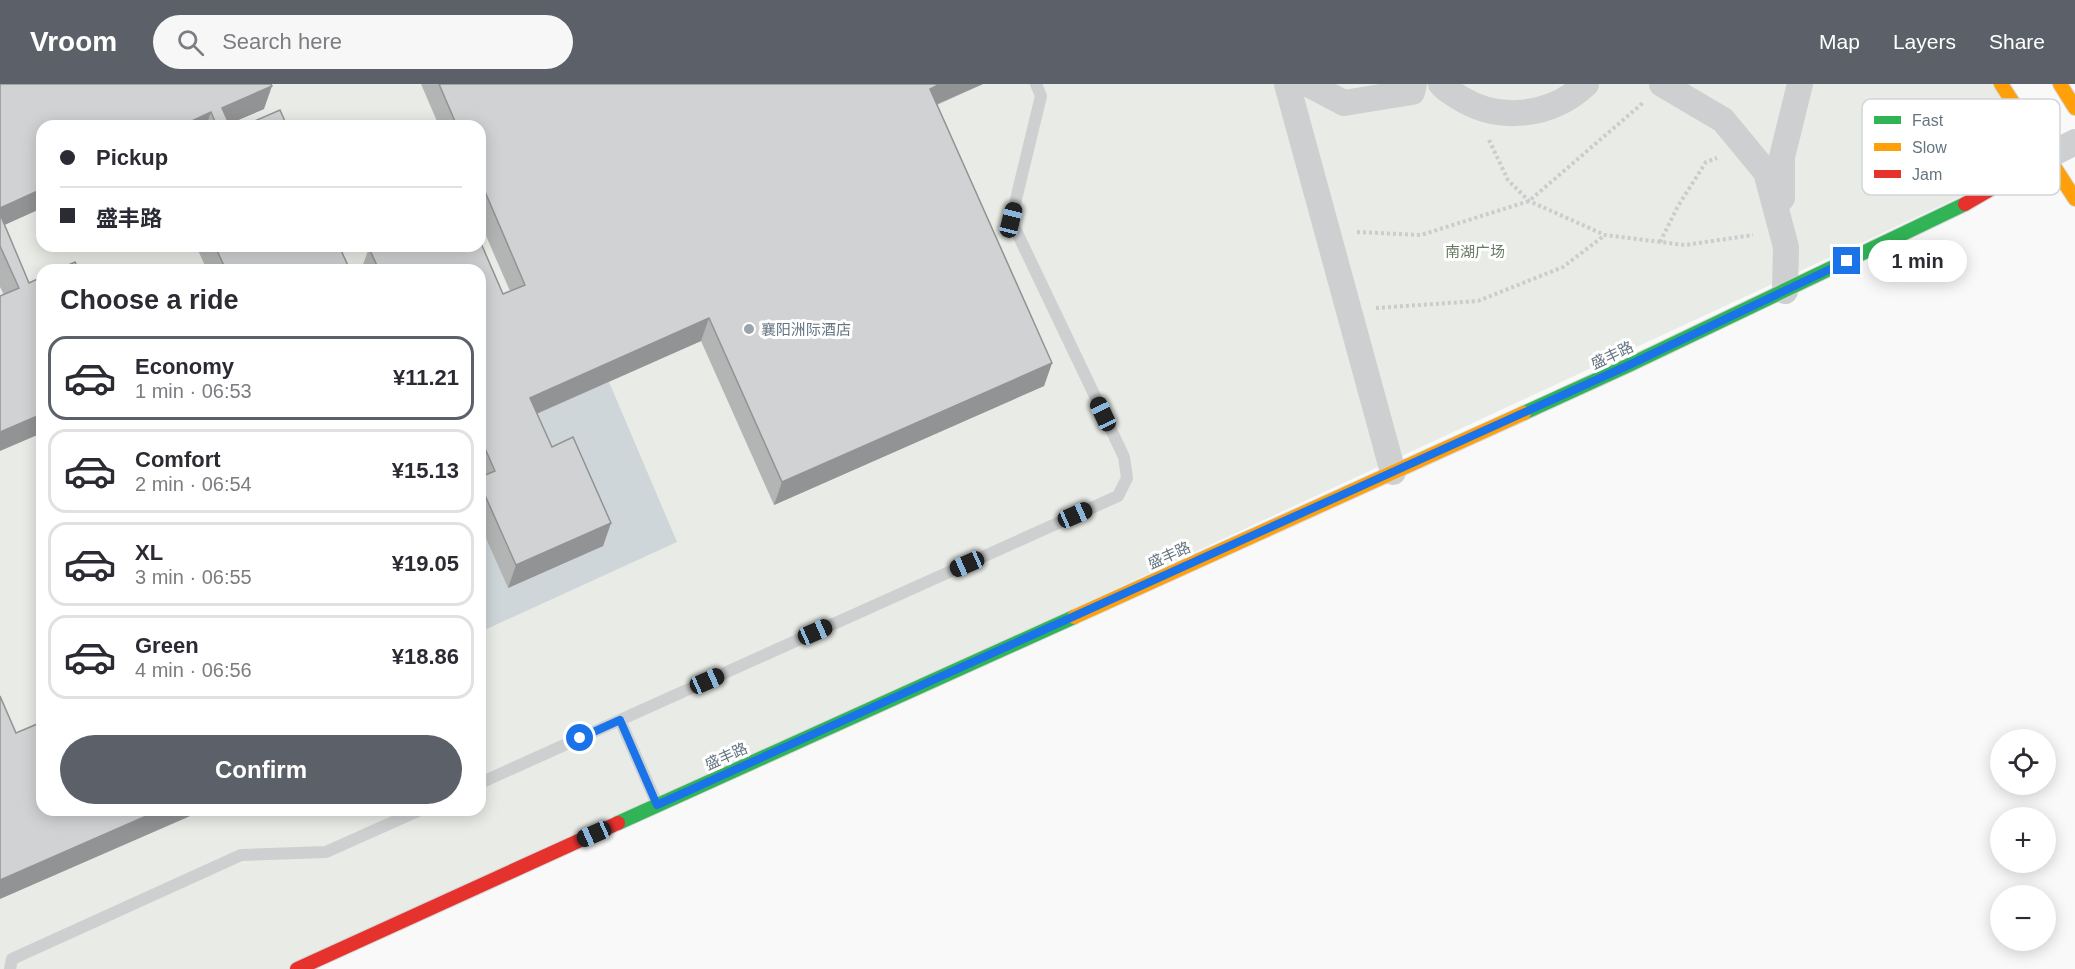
<!DOCTYPE html>
<meta charset="utf-8">
<style>
body{margin:0;font-family:Arial,"Noto Sans SC",sans-serif;background:#f7f7f7;color:#2b2b33;height:100vh;display:flex;flex-direction:column;font-size:22px;white-space:nowrap}
*{box-sizing:border-box;margin:0}
p{font-size:20px;color:#7c7c81}
.icon{flex:none;width:33px;height:33px;fill:none;stroke:currentColor;stroke-width:2;stroke-linecap:round;stroke-linejoin:round}
.map{position:relative;flex:1;overflow:hidden}
.side{position:absolute;left:36px;top:180px;width:450px;height:552px;display:flex;flex-direction:column;background:#fff;border-radius:18px;box-shadow:0 3px 15px #0003}
.side>*{flex:none}
.top-card{position:absolute;left:36px;top:36px;width:450px;height:132px;border-radius:18px;box-shadow:0 3px 15px #0003;display:grid;align-content:center;height:132px;padding:0 24px;background:#fff}
.buttons{position:absolute;left:1990px;top:645px;display:grid;gap:12px}
.buttons a{display:grid;place-items:center;width:66px;height:66px;border-radius:50%;background:#fff;box-shadow:0 3px 15px #0003;font-size:30px}
.end{position:absolute;width:27px;height:27px;margin:-14px;border:8px solid #1a73e8;background:#fff;box-shadow:0 0 0 3px #fff}
.from{border-radius:50%}
.bubble{position:absolute;height:42px;border-radius:21px;background:#fff;box-shadow:0 3px 15px #0003;font-size:20px;font-weight:700;line-height:42px;text-align:center}
.car{position:absolute;width:18px;height:36px;margin:-18px -9px;border-radius:8px;box-shadow:0 0 4px 2px #0007;background:linear-gradient(#222 24%,#8ab4d8 0 40%,#222 0 76%,#8ab4d8 0 86%,#222 0)}
.top-card b{display:flex;align-items:center;gap:21px;height:57px;font-size:22px}
.top-card b+b{border-top:2px solid #e1e1e2}
.top-card i{width:15px;height:15px;background:#2b2b33}
ul{padding:0;list-style:none}
li{display:flex;align-items:center;gap:18px;height:84px;margin:0 12px 9px;padding:0 12px;border:3px solid #e1e1e2;border-radius:18px}
li div{flex:1}
li b{display:block;font-size:22px}
li em{font-style:normal;font-weight:700}
li.active{border-color:#5c6169}
li>.icon{width:54px;height:54px;stroke-width:1.5}
h2{padding:0 24px;font-size:27px;line-height:72px}
.action{display:flex;gap:12px;margin-top:auto;padding:12px 24px}
.action a{flex:1;height:69px;border-radius:36px;background:#5c6169;color:#fff;font-size:24px;font-weight:700;line-height:69px;text-align:center}
header{display:flex;align-items:center;gap:36px;box-sizing:border-box;height:84px;padding:0 30px;background:#5c6169;color:#fff}
header strong{font-size:28px}
nav{display:flex;gap:33px;margin-inline-start:auto;font-size:21px}
.search{width:420px;height:54px;background:#f7f7f7;display:flex;align-items:center;gap:15px;box-sizing:border-box;padding:0 21px;border-radius:33px;color:#7c7c81;font-size:22px}
.map>svg:first-child{display:block}
.green{fill:#e8ebe6;fill-rule:evenodd}
.water{fill:#ced6d9}
.lines{fill:none;stroke-linecap:round;stroke-linejoin:round}
.fast-casing{stroke:#d5d6d7;stroke-width:16}
.slow-casing{stroke:#d5d6d7;stroke-width:16}
.jam-casing{stroke:#d5d6d7;stroke-width:16}
.path{stroke:#cbcccd;stroke-width:4;stroke-dasharray:3 3;stroke-linecap:butt}
.lane{stroke:#cecfd0;stroke-width:12}
.street{stroke:#cecfd0;stroke-width:26}
.fast{stroke:#30b455;stroke-width:14}
.slow{stroke:#ff9f0a;stroke-width:14}
.jam{stroke:#e5322d;stroke-width:14}
.wall{fill:#b3b5b5}
.shaded-wall{fill:#929394}
.building{fill:#d0d2d3;stroke:#929394;stroke-width:1.5}
.route{stroke:#1a73e8;stroke-width:8}
.poi-dot{fill:#99a4ac;stroke:#fff;stroke-width:2}
.labels{text-anchor:middle;dominant-baseline:central;stroke-width:6;stroke-linejoin:round;paint-order:stroke}
.park-label{font-size:15px;fill:#687a64;stroke:#fff}
.poi-label{font-size:15px;fill:#657683;stroke:#fff;text-anchor:start}
.street-label{font-size:15px;fill:#657683;stroke:#fff}
.key{fill:#fff;stroke:#d1d6da;stroke-width:1.5}
.key-label{font-size:16px;fill:#657683}
</style>
<header>
<strong>Vroom</strong>
<div class="search"><svg class="icon" aria-label="search" viewBox="0 0 24 24"><circle cx="10" cy="10" r="6"/><path d="M15 15l6 6"/></svg>Search here</div>
<nav><a>Map</a><a>Layers</a><a>Share</a></nav>
</header>
<div class="map">
<svg width="2075" height="885" viewBox="0 0 2075 885">
<rect width="100%" height="100%" fill="#f9f9f9"/>
<!-- green -->
<path class="green" d="M 0,0 L 2001,0 L 2048,72 L 297,885 L 0,885 ZM 42,42 L 480,42 L 480,162 L 42,162 ZM 42,186 L 480,186 L 480,726 L 42,726 Z"/>
<!-- water -->
<path class="water" d="M 609,298 L 677,458 L 480,548 L 480,441 L 508,504 L 522,336 Z"/>
<g class="lines">
<!-- fast casing -->
<g class="fast-casing">
<path id="fast" d="M 1524,329 L 1629,281 L 1965,120
M 618,739 L 1074,533"/>
</g>
<!-- slow casing -->
<g class="slow-casing">
<path id="slow" d="M 2001,0 L 2075,115
M 2060,0 L 2075,24
M 1074,533 L 1524,329"/>
</g>
<!-- jam casing -->
<g class="jam-casing">
<path id="jam" d="M 1965,120 L 2048,72
M 297,885 L 618,739"/>
</g>
<!-- path -->
<path class="path" d="M 1489,56 L 1508,96 L 1529,117 L 1605,151 L 1685,161 L 1753,151
M 1357,148 L 1421,151 L 1529,117 L 1644,18
M 1660,158 L 1678,122 L 1706,78 L 1717,74
M 1376,224 L 1478,217 L 1563,183 L 1605,151"/>
<!-- lane -->
<path class="lane" d="M 620,636 L 657,720
M 480,699 L 1118,412 L 1127,394 L 1124,373 L 1011,136 L 1041,12 L 1036,0
M 10,885 L 12,875 L 241,771 L 326,768 L 420,726"/>
<!-- street -->
<path class="street" d="M 1287,0 L 1393,388
M 1308,0 L 1344,19 L 1412,8 L 1414,0
M 1441,0 C 1446,6 1453,10 1460,14 C 1500,39 1552,32 1586,0
M 1662,0 L 1723,36 L 1766,88 L 1786,163 L 1785,207
M 2048,72 L 2075,58
M 1782,114 L 1782,73 L 1800,0"/>
<!-- fast -->
<use href="#fast" class="fast"/>
<!-- slow -->
<use href="#slow" class="slow"/>
<!-- jam -->
<use href="#jam" class="jam"/>
</g>
<!-- wall -->
<path class="wall" d="M 0,0 L 264,25 L 229,40 L 230,42 L 42,42 L 42,124 L 4,141 L 29,199 L 42,193 L 4,211 L 0,203 Z
M 421,0 L 983,0 L 937,21 L 1052,279 L 1044,302 L 774,421 L 701,257 L 537,330 L 552,363 L 573,353 L 611,439 L 603,462 L 508,504 L 480,441 L 480,186 L 361,186 L 369,164 L 374,162 L 480,162 L 480,157 L 503,210 L 510,207 L 480,138 L 480,42 L 439,42 Z
M 196,162 L 339,162 L 350,186 L 207,186 Z"/>
<!-- shaded-wall -->
<path class="shaded-wall" d="M 940,0 L 983,0 L 921,27 L 930,5 Z
M 272,2 L 264,25 L 224,42 L 222,24 Z
M 211,28 L 206,42 L 181,42 Z
M 42,105 L 42,124 L 0,143 L 0,124 Z
M 709,234 L 701,257 L 522,336 L 530,314 Z
M 1052,279 L 1044,302 L 774,421 L 782,398 Z
M 42,330 L 42,349 L 0,367 L 0,348 Z
M 611,439 L 603,462 L 508,504 L 516,481 Z
M 160,726 L 204,726 L 0,815 L 0,796 Z"/>
<!-- building -->
<path class="building" d="M 0,0 L 271,0 L 272,2 L 222,24 L 230,42 L 217,42 L 211,28 L 181,42 L 42,42 L 42,105 L 0,124 Z
M 439,0 L 940,0 L 930,5 L 1052,279 L 782,398 L 709,234 L 530,314 L 552,363 L 573,353 L 611,439 L 516,481 L 480,400 L 480,393 L 495,387 L 480,353 L 480,186 L 379,186 L 369,164 L 374,162 L 480,162 L 480,157 L 503,210 L 525,201 L 480,96 L 480,42 L 457,42 Z
M 280,26 L 287,42 L 243,42 Z
M 0,130 L 29,199 L 42,193 L 42,330 L 0,348 L 0,212 L 19,204 L 0,162 Z
M 215,162 L 339,162 L 350,186 L 226,186 Z
M 75,178 L 79,186 L 58,186 Z
M 0,612 L 16,649 L 42,638 L 42,726 L 160,726 L 0,796 Z"/>
<g class="lines">
<!-- route -->
<path class="route" d="M 580,654 L 620,636 L 657,721 L 1629,281 L 1847,177"/>
</g>
<!-- markers -->
<circle class="poi-dot" cx="749" cy="245" r="6"/>
<g class="labels">
<!-- park labels -->
<g class="park-label">
<text x="1475" y="167">南湖广场</text>
</g>
<!-- poi labels -->
<g class="poi-label">
<text x="761" y="245">襄阳洲际酒店</text>
</g>
<!-- street labels -->
<g class="street-label">
<text transform="translate(1612 271) rotate(-25)">盛丰路</text>
<text transform="translate(1169 471) rotate(-24)">盛丰路</text>
<text transform="translate(726 672) rotate(-24)">盛丰路</text>
</g>
</g>
<!-- legend -->
<rect x="1862" y="15" width="198" height="96" rx="9" class="key"/>
<rect x="1874" y="32" width="27" height="8" fill="#30b455"/>
<rect x="1874" y="59" width="27" height="8" fill="#ff9f0a"/>
<rect x="1874" y="86" width="27" height="8" fill="#e5322d"/>
<g class="key-label">
<text x="1912" y="42">Fast</text>
<text x="1912" y="69">Slow</text>
<text x="1912" y="96">Jam</text>
</g>
</svg>
<div class="buttons">
<a><svg class="icon" aria-label="locate" viewBox="0 0 24 24"><circle cx="12" cy="12" r="6"/><path d="M12 2v4M12 18v4M2 12h4M18 12h4"/></svg></a>
<a>+</a>
<a>−</a>
</div>
<i class="end from" style="left:580px;top:654px"></i>
<i class="end" style="left:1847px;top:177px"></i>
<div class="bubble" style="left:1868px;top:156px;width:99px">1 min</div>
<i class="car" style="left:1011px;top:136px;rotate:14deg"></i>
<i class="car" style="left:1103px;top:330px;rotate:335deg"></i>
<i class="car" style="left:1075px;top:431px;rotate:66deg"></i>
<i class="car" style="left:967px;top:480px;rotate:246deg"></i>
<i class="car" style="left:815px;top:548px;rotate:66deg"></i>
<i class="car" style="left:707px;top:597px;rotate:66deg"></i>
<i class="car" style="left:594px;top:750px;rotate:246deg"></i>
<div class="top-card">
<b><i class="from"></i>Pickup</b>
<b><i></i>盛丰路</b>
</div>
<section class="side">
<h2>Choose a ride</h2>
<ul>
<li class="active"><svg class="icon" aria-label="car" viewBox="0 0 24 24"><path d="M5 17H2v-5l4-1 3-4h7l3 4 3 1v5h-3M9 17h6M6 11h13"/><circle cx="7" cy="17" r="2"/><circle cx="17" cy="17" r="2"/></svg><div><b>Economy</b><p>1 min · 06:53</p></div><em>¥11.21</em></li>
<li><svg class="icon" aria-label="car" viewBox="0 0 24 24"><path d="M5 17H2v-5l4-1 3-4h7l3 4 3 1v5h-3M9 17h6M6 11h13"/><circle cx="7" cy="17" r="2"/><circle cx="17" cy="17" r="2"/></svg><div><b>Comfort</b><p>2 min · 06:54</p></div><em>¥15.13</em></li>
<li><svg class="icon" aria-label="car" viewBox="0 0 24 24"><path d="M5 17H2v-5l4-1 3-4h7l3 4 3 1v5h-3M9 17h6M6 11h13"/><circle cx="7" cy="17" r="2"/><circle cx="17" cy="17" r="2"/></svg><div><b>XL</b><p>3 min · 06:55</p></div><em>¥19.05</em></li>
<li><svg class="icon" aria-label="car" viewBox="0 0 24 24"><path d="M5 17H2v-5l4-1 3-4h7l3 4 3 1v5h-3M9 17h6M6 11h13"/><circle cx="7" cy="17" r="2"/><circle cx="17" cy="17" r="2"/></svg><div><b>Green</b><p>4 min · 06:56</p></div><em>¥18.86</em></li>
</ul>
<div class="action"><a>Confirm</a></div>
</section>
</div>
